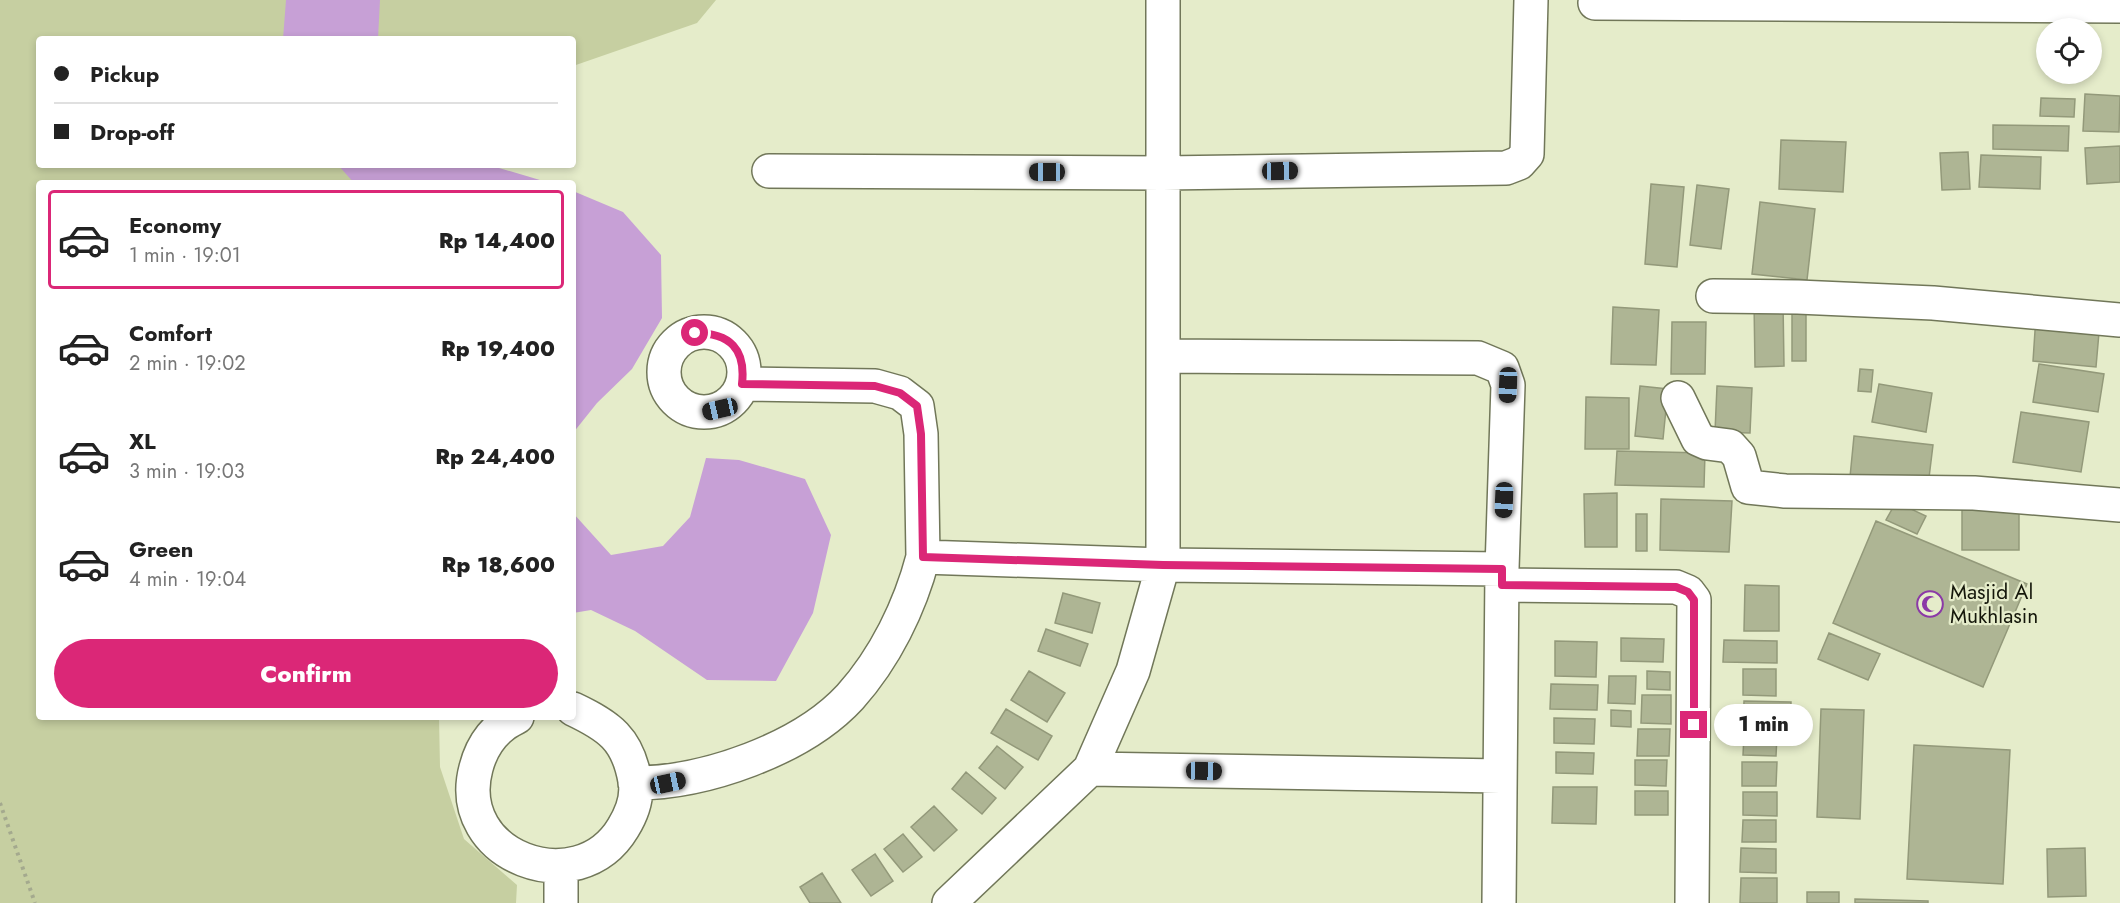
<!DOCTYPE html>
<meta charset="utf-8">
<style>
body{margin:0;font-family:Jost,sans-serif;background:#f6f6f6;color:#222;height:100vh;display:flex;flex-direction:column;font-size:22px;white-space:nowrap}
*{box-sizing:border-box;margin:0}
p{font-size:20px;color:#767676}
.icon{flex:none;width:33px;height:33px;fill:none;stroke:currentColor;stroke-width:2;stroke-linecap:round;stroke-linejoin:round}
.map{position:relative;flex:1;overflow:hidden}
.drawer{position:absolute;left:36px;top:180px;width:540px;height:540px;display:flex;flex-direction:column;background:#fff;border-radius:6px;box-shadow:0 3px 9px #0003}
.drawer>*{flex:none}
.guide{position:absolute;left:36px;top:36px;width:540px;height:132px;border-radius:6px;box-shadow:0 3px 9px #0003;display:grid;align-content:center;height:132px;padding:0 18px;background:#fff}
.tools{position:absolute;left:2036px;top:18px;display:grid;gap:12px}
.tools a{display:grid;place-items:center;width:66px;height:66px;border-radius:50%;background:#fff;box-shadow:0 3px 9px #0003;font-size:30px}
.end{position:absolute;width:27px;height:27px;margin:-14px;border:8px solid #db2777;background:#fff;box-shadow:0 0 0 3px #fff}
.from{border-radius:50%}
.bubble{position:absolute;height:42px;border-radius:21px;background:#fff;box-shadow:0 3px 9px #0003;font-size:20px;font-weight:800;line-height:42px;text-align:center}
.car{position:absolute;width:18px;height:36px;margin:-18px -9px;border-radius:8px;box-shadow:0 0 4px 2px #0007;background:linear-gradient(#222 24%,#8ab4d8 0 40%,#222 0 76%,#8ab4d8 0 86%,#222 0)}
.guide b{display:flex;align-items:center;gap:21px;height:57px;font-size:22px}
.guide b+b{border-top:2px solid #e0e0e0}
.guide i{width:15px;height:15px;background:#222}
ul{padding:10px 0 0;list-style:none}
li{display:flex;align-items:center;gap:18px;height:99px;margin:0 12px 9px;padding:0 6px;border:3px solid transparent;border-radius:6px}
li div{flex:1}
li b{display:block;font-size:22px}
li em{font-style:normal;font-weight:800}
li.selected{border-color:#db2777}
li>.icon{width:54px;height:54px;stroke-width:1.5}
.button{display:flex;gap:12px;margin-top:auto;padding:12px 18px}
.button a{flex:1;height:69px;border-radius:36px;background:#db2777;color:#fff;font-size:24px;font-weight:800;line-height:69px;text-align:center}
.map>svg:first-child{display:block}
.green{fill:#c6cfa1}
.water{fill:#c7a0d6}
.building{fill:#aeb594;stroke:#93997a;stroke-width:1.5}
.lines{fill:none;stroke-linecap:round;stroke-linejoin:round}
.minor-casing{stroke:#717759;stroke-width:36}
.path{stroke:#a4a98e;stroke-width:4;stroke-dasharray:3 4.5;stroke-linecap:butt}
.minor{stroke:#fff;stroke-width:33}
.route{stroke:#db2777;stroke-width:8}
.labels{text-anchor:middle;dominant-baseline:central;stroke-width:4.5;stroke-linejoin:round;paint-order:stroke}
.poi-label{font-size:21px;fill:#14160a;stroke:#e5ecca;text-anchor:start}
</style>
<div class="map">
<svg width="2120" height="903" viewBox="0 0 2120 903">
<rect width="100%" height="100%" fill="#e5ecca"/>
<!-- green -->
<path class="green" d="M 0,0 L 716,0 L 697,23 L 573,66 L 573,39 L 39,39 L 39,165 L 487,165 L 461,183 L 39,183 L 39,717 L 439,717 L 440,767 L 464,839 L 517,885 L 516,903 L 0,903 Z"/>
<!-- water -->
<path class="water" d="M 286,0 L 380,0 L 378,39 L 283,39 Z
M 338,165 L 489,165 L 550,183 L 354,183 Z
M 573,191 L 623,212 L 661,255 L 662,318 L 632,369 L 597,403 L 573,433 Z
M 706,458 L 739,460 L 805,479 L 831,535 L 813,613 L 776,681 L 707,680 L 635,631 L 591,610 L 573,613 L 573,513 L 611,555 L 663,546 L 690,517 Z"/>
<!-- building -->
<path class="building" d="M 2085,94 L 2120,96 L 2119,132 L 2083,131 Z
M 2041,98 L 2075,99 L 2074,117 L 2040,116 Z
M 1993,125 L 2069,126 L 2068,151 L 1993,149 Z
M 1781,140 L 1846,142 L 1843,192 L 1779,189 Z
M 2120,146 L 2120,182 L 2087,184 L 2085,148 Z
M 1968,152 L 1970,189 L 1942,190 L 1940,153 Z
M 1981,155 L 2041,157 L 2040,189 L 1979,187 Z
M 1651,184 L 1684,187 L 1677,267 L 1645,264 Z
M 1697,185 L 1729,189 L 1721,249 L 1690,245 Z
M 1760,202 L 1815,209 L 1807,280 L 1752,274 Z
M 1754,302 L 1783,302 L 1784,366 L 1755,367 Z
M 1613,307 L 1659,310 L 1656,365 L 1611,364 Z
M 1792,313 L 1806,313 L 1806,361 L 1792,361 Z
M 2036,316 L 2100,321 L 2096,367 L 2033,361 Z
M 1672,322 L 1706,322 L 1705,374 L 1671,374 Z
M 2039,364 L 2104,374 L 2098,412 L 2033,402 Z
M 1860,369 L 1873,370 L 1871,392 L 1858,391 Z
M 1879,384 L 1932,393 L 1926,432 L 1872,422 Z
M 1640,386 L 1668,389 L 1663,439 L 1635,436 Z
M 1717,386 L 1752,388 L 1750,433 L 1715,432 Z
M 1586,397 L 1629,398 L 1629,449 L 1585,449 Z
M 2021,412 L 2089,422 L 2081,472 L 2013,462 Z
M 1854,436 L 1933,445 L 1928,486 L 1850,477 Z
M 1617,451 L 1705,453 L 1704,487 L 1615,485 Z
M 1617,493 L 1617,547 L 1585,547 L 1584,494 Z
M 1661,499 L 1732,501 L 1729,552 L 1660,550 Z
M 1896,502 L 1926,516 L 1917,534 L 1886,520 Z
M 1962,503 L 2019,503 L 2019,550 L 1962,550 Z
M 1636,514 L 1647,514 L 1647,551 L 1636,551 Z
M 1876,521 L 2027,584 L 1983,687 L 1833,623 Z
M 1745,585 L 1779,586 L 1779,631 L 1744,631 Z
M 1063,593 L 1100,603 L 1092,633 L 1055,623 Z
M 1046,629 L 1088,644 L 1080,666 L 1038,651 Z
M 1829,633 L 1880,654 L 1868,680 L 1818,659 Z
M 1621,638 L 1664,639 L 1663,662 L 1621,661 Z
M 1724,640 L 1777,641 L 1777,663 L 1723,662 Z
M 1555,641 L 1597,642 L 1596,677 L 1555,676 Z
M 1743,669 L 1776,669 L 1776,696 L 1743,695 Z
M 1029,671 L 1065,693 L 1047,722 L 1011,700 Z
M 1647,671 L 1670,672 L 1670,690 L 1647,689 Z
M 1609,676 L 1636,676 L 1635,704 L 1608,703 Z
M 1551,684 L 1598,685 L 1597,710 L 1550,709 Z
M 1642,695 L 1671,695 L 1671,724 L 1641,723 Z
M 1744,701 L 1791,702 L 1790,733 L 1743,732 Z
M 1006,709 L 1052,736 L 1038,760 L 991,733 Z
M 1821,709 L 1864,710 L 1860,819 L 1817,817 Z
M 1611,710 L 1631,711 L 1631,727 L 1611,726 Z
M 1554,718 L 1595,719 L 1594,744 L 1554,743 Z
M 1638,729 L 1670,729 L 1669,756 L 1637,756 Z
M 1744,735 L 1777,736 L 1776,756 L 1743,755 Z
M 1914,745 L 2010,750 L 2003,884 L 1907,879 Z
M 997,746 L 1023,767 L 1005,789 L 979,768 Z
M 1556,752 L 1594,753 L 1593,774 L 1556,773 Z
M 1635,760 L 1667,760 L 1666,786 L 1635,785 Z
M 1742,762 L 1777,762 L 1776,786 L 1742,786 Z
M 966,772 L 996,798 L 982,814 L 952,789 Z
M 1553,787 L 1597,787 L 1596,824 L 1552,823 Z
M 1635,791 L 1668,791 L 1668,815 L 1635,815 Z
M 1743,792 L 1777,792 L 1777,816 L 1743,815 Z
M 934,806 L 957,830 L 934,851 L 911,827 Z
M 1743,820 L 1776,820 L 1776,842 L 1742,842 Z
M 903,834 L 922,857 L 903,872 L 884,849 Z
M 1741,848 L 1776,849 L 1776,873 L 1740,872 Z
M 2085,848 L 2086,896 L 2048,897 L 2047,849 Z
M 875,854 L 893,881 L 871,896 L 852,870 Z
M 822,873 L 841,903 L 810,903 L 800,887 Z
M 1741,878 L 1777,878 L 1777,903 L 1740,903 Z
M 1807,892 L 1839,892 L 1839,903 L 1807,903 Z
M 1855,899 L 1928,901 L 1928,903 L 1855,903 Z"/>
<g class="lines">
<!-- minor casing -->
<g class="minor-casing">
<path id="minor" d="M 1595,3 L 2120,6
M 769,171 L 1163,173 L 1506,168 L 1519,163 L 1527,154 L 1531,0
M 1713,296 L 1798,297 L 1933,303 L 2120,320
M664 372a40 40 0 1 1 80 0a40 40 0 1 1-80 0Z
M 1163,356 L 1478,358 L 1502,368 L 1508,385 L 1502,569 L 1499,903
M 742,384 L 875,386 L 900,393 L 917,406 L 921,434 L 923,557
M 1678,398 L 1698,439 L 1707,443 L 1730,446 L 1739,456 L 1748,487 L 1785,491 L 1974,493 L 2120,505
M 1502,585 L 1676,587 L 1688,592 L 1694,600 L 1692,903
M 517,717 C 495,727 482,745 476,768 C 452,857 578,903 623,828 C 631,815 638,797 635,781 C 628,739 609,726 573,709
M 1090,769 L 1500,776
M 635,783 C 705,783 802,749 850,697 C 885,658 910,607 923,557 L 1163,565 L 1502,569
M 561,903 L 561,869
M 949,903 L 1090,769 L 1133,671 L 1163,565 L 1163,0"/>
</g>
<!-- path -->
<path class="path" d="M 0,803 L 35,903"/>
<!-- minor -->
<use href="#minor" class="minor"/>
</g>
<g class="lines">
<!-- route -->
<path class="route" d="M 695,333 C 730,333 746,349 742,384 L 875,386 L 900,393 L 917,406 L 921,434 L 923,557 L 1163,565 L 1502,569 L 1502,585 L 1676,587 L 1688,592 L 1694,600 L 1694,725"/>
</g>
<!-- icons -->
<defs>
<g id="mosque-ring" transform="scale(1.35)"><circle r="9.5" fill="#e5ecca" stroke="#8b39a7" stroke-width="1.5"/><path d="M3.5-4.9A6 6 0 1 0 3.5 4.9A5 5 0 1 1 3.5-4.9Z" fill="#8b39a7"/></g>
</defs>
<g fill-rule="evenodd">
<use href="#mosque-ring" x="1930" y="604"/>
</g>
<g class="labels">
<!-- poi labels -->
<g class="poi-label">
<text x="1950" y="592">Masjid Al<tspan x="1950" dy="24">Mukhlasin</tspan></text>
</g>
</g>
</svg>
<div class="tools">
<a><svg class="icon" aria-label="locate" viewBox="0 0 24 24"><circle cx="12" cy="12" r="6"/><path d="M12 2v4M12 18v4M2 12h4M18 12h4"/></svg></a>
</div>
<i class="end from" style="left:695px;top:333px"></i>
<i class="end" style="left:1694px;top:725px"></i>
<div class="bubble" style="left:1714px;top:704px;width:99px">1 min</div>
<i class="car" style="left:1280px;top:171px;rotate:89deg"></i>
<i class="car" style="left:1047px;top:172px;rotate:270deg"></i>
<i class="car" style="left:1508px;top:385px;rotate:182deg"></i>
<i class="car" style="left:720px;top:409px;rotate:257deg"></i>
<i class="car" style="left:1504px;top:500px;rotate:182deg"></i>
<i class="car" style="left:1204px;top:771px;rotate:91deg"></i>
<i class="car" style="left:668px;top:783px;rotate:78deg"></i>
<div class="guide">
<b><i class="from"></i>Pickup</b>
<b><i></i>Drop-off</b>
</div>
<section class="drawer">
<ul>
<li class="selected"><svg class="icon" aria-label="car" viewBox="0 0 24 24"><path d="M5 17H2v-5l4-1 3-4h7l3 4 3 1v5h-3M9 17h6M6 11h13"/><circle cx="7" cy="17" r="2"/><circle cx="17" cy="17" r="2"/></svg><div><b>Economy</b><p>1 min · 19:01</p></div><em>Rp 14,400</em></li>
<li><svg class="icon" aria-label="car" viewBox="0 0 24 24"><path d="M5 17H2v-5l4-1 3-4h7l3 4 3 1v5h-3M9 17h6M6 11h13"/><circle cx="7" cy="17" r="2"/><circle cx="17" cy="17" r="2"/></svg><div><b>Comfort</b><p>2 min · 19:02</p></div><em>Rp 19,400</em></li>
<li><svg class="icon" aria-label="car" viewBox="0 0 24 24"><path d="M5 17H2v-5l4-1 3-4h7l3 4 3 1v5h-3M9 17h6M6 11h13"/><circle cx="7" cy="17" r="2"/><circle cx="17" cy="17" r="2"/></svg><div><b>XL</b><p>3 min · 19:03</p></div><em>Rp 24,400</em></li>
<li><svg class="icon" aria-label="car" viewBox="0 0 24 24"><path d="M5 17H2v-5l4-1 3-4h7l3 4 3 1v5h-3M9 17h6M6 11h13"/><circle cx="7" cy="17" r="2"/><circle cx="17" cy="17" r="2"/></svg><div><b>Green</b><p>4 min · 19:04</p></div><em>Rp 18,600</em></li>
</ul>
<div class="button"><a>Confirm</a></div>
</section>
</div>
